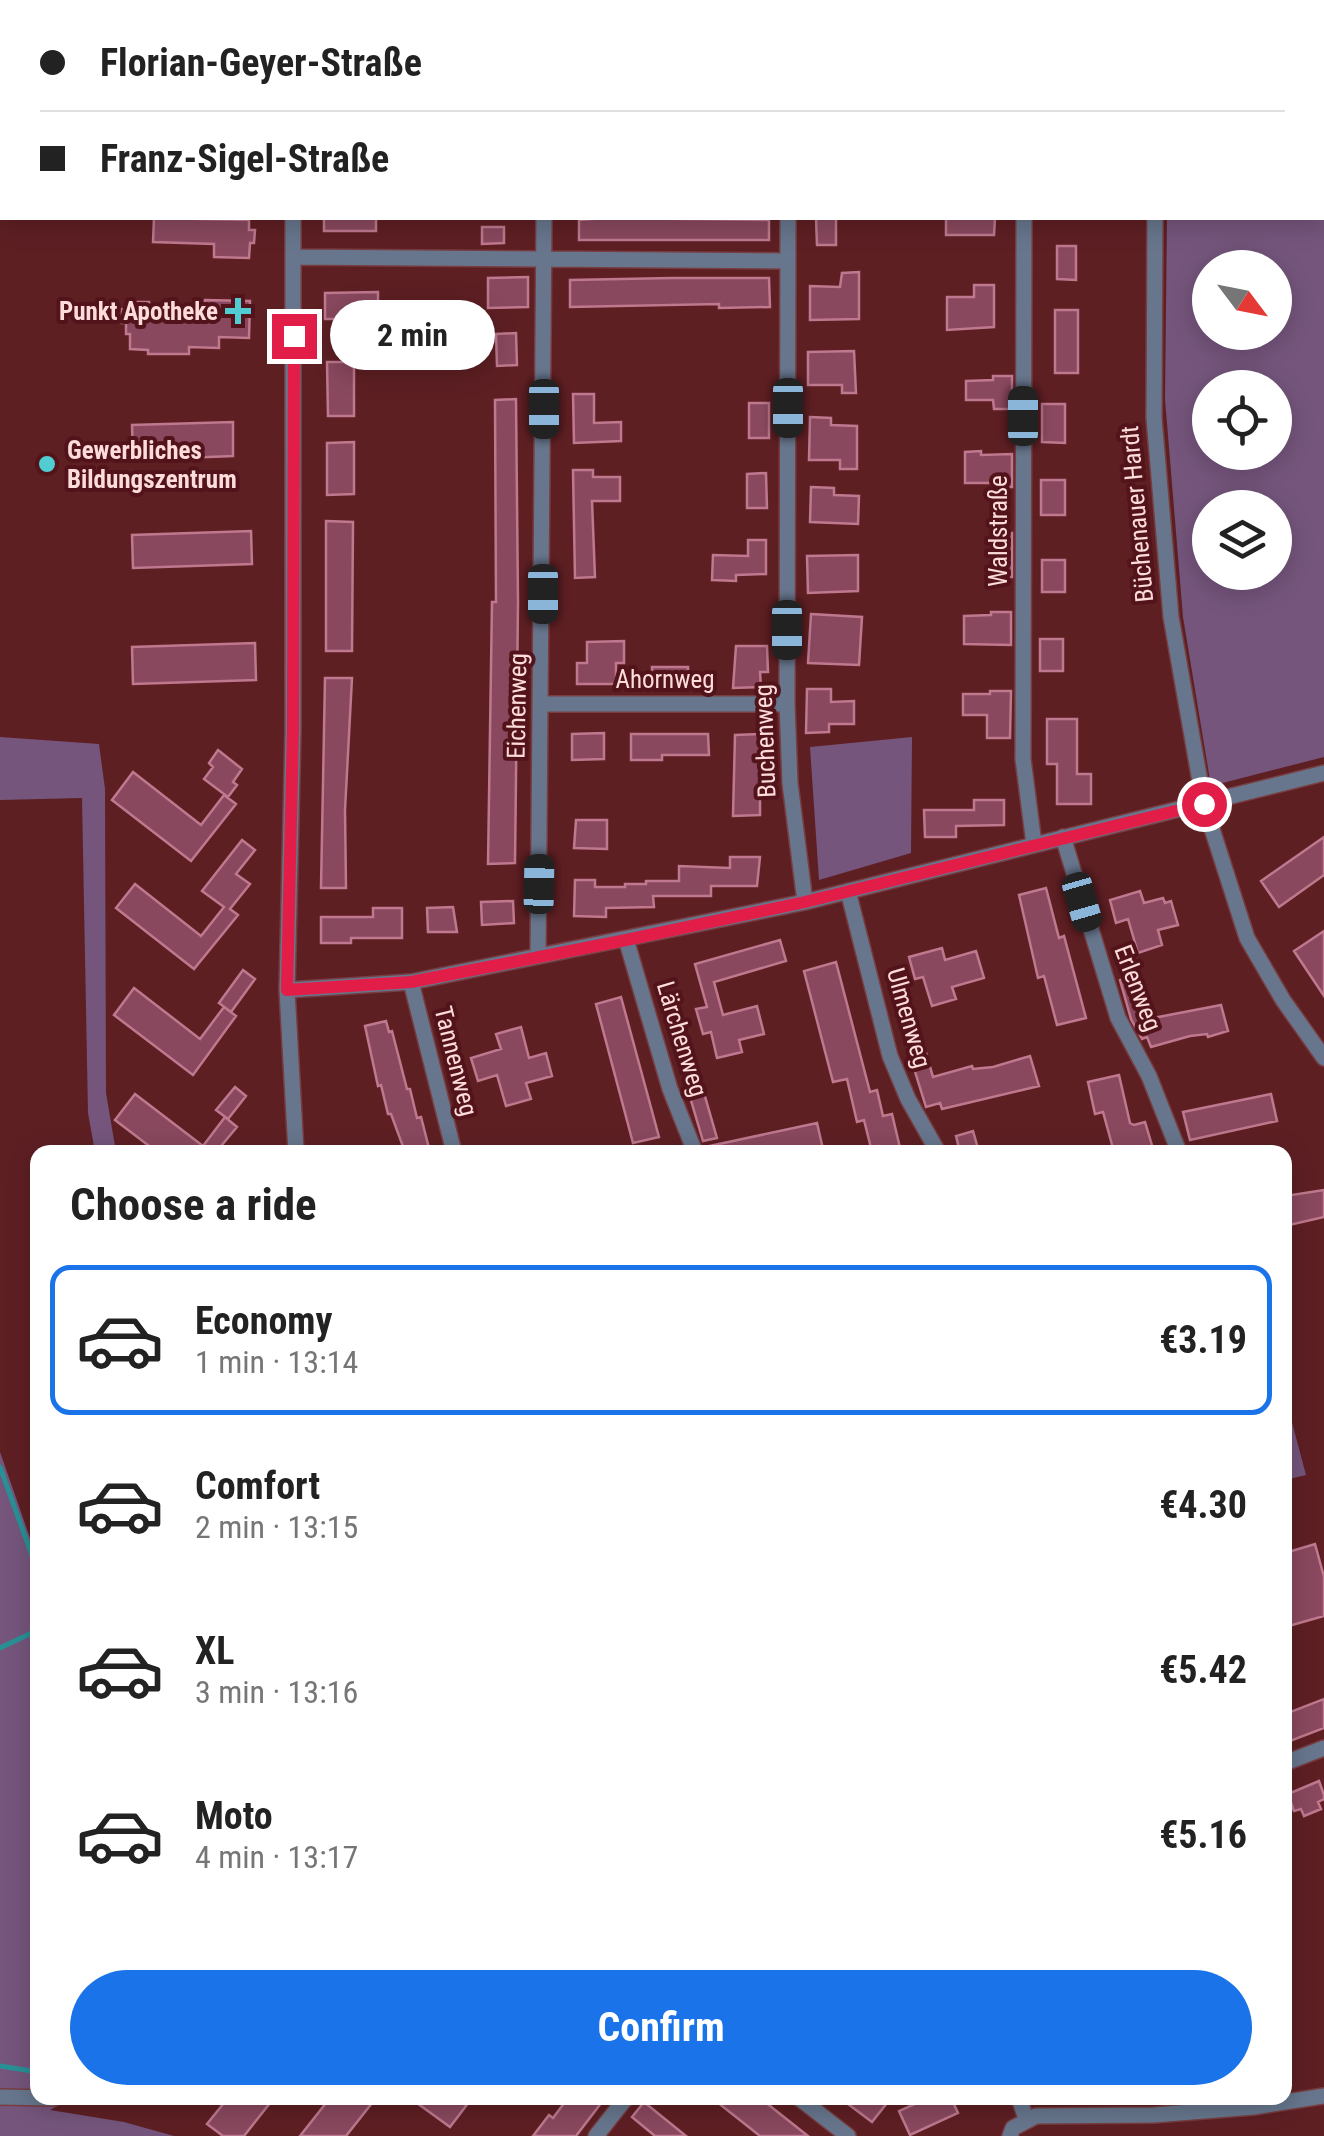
<!DOCTYPE html>
<meta charset="utf-8">
<style>
body{margin:0;font-family:"Roboto Condensed",sans-serif;background:#f2f2f2;color:#222;height:100vh;display:flex;flex-direction:column;font-size:38px;white-space:nowrap}
*{box-sizing:border-box;margin:0}
p{font-size:32px;color:#767676}
.icon{flex:none;width:55px;height:55px;fill:none;stroke:currentColor;stroke-width:2;stroke-linecap:round;stroke-linejoin:round}
.map{position:relative;flex:1;overflow:hidden}
.sheet{position:absolute;left:30px;top:1145px;width:1262px;height:960px;display:flex;flex-direction:column;background:#fff;border-radius:20px;box-shadow:0 5px 25px #0003}
.sheet>*{flex:none}
.banner{position:absolute;left:0px;top:0px;width:1325px;height:220px;box-shadow:0 5px 25px #0003;display:grid;align-content:center;height:220px;padding:0 40px;background:#fff}
.needle{width:65px;rotate:122deg}
.fabs{position:absolute;left:1192px;top:250px;display:grid;gap:20px}
.fabs a{display:grid;place-items:center;width:100px;height:100px;border-radius:50%;background:#fff;box-shadow:0 5px 25px #0003;font-size:50px}
.end{position:absolute;width:45px;height:45px;margin:-22px;border:12px solid #e11d48;background:#fff;box-shadow:0 0 0 5px #fff}
.from{border-radius:50%}
.bubble{position:absolute;height:70px;border-radius:35px;background:#fff;box-shadow:0 5px 25px #0003;font-size:32px;font-weight:700;line-height:70px;text-align:center}
.car{position:absolute;width:30px;height:60px;margin:-30px -15px;border-radius:12px;box-shadow:0 0 8px 2px #0007;background:linear-gradient(#222 24%,#8ab4d8 0 40%,#222 0 76%,#8ab4d8 0 86%,#222 0)}
.banner b{display:flex;align-items:center;gap:35px;height:95px;font-size:38px}
.banner b+b{border-top:2px solid #e0e0e0}
.banner i{width:25px;height:25px;background:#222}
ul{padding:0;list-style:none}
li{display:flex;align-items:center;gap:30px;height:150px;margin:0 20px 15px;padding:0 20px;border:5px solid transparent;border-radius:20px}
li div{flex:1}
li b{display:block;font-size:38px}
li em{font-style:normal;font-weight:700}
li.selected{border-color:#1a73e8}
li>.icon{width:90px;height:90px;stroke-width:1.5}
h2{padding:0 40px;font-size:45px;line-height:120px}
.action{display:flex;gap:20px;margin-top:auto;padding:20px 40px}
.action a{flex:1;height:115px;border-radius:60px;background:#1a73e8;color:#fff;font-size:40px;font-weight:700;line-height:115px;text-align:center}
.map>svg:first-child{display:block}
.green{fill:#75557c;fill-rule:evenodd}
.lines{fill:none;stroke-linecap:round;stroke-linejoin:round}
.stream{stroke:#299196;stroke-width:5}
.building{fill:#89485e;stroke:#bf788e;stroke-width:2.5}
.street-casing{stroke:#773d40;stroke-width:18}
.street{stroke:#67768d;stroke-width:15}
.route{stroke:#e11d48;stroke-width:12}
.poi-dot{fill:#51ccd2;stroke:#52141a;stroke-width:4}
.labels{text-anchor:middle;dominant-baseline:central;stroke-width:8;stroke-linejoin:round;paint-order:stroke}
.poi-label{font-size:25px;font-weight:bold;fill:#fddcdb;stroke:#52141a;text-anchor:end}
.street-label{font-size:25px;fill:#fddcdb;stroke:#52141a}
</style>
<div class="map">
<svg width="1324" height="2136" viewBox="0 0 1324 2136">
<rect width="100%" height="100%" fill="#5e1f23"/>
<!-- green -->
<path class="green" d="M 1168,0 L 1324,0 L 1324,757 L 1211,786 L 1183,617 L 1165,399 L 1167,218 L 1322,218 L 1322,2 ZM 1210,268 L 1275,268 L 1275,332 L 1210,332 ZM 1210,388 L 1275,388 L 1275,452 L 1210,452 ZM 1210,508 L 1275,508 L 1275,572 L 1210,572 Z
M 0,737 L 99,744 L 105,789 L 106,1093 L 116,1152 L 95,1152 L 88,1113 L 82,798 L 0,800 Z
M 912,737 L 911,853 L 819,880 L 810,747 Z
M 1285,1396 L 1306,1475 L 1285,1480 Z
M 0,1452 L 37,1558 L 38,2098 L 71,2098 L 50,2110 L 124,2122 L 174,2136 L 0,2136 Z"/>
<g class="lines">
<!-- stream -->
<path class="stream" d="M 0,1467 L 38,1572
M 0,1648 L 38,1630
M 0,2066 L 38,2072"/>
</g>
<!-- building -->
<path class="building" d="M 154,218 L 249,220 L 249,230 L 255,230 L 254,243 L 250,243 L 249,258 L 214,257 L 214,244 L 153,242 Z
M 324,218 L 376,218 L 376,231 L 324,231 Z
M 607,218 L 769,220 L 769,240 L 579,240 L 579,220 Z
M 816,218 L 836,218 L 836,245 L 817,245 Z
M 946,218 L 995,218 L 994,235 L 946,235 Z
M 482,227 L 504,227 L 504,243 L 482,244 Z
M 1057,246 L 1076,246 L 1076,280 L 1057,279 Z
M 859,272 L 859,319 L 810,320 L 810,286 L 840,287 L 842,273 Z
M 528,277 L 528,307 L 488,308 L 488,278 Z
M 672,278 L 769,278 L 770,307 L 719,308 L 719,304 L 570,307 L 570,280 Z
M 974,285 L 994,285 L 994,327 L 947,330 L 947,297 L 974,297 Z
M 378,292 L 378,316 L 367,316 L 367,319 L 325,319 L 325,293 Z
M 205,300 L 250,301 L 249,338 L 219,337 L 219,348 L 189,347 L 189,354 L 148,354 L 148,350 L 130,349 L 130,334 L 126,334 L 126,323 L 122,323 L 122,309 L 134,310 L 134,302 L 149,302 L 149,310 L 204,311 Z
M 1055,310 L 1078,310 L 1078,373 L 1055,373 Z
M 516,333 L 517,365 L 497,366 L 496,334 Z
M 854,351 L 856,393 L 842,393 L 842,385 L 808,385 L 808,352 Z
M 327,362 L 354,362 L 354,416 L 328,416 Z
M 993,376 L 1012,376 L 1012,409 L 994,409 L 993,400 L 966,400 L 966,381 L 993,380 Z
M 573,394 L 594,394 L 594,423 L 621,422 L 621,441 L 574,443 Z
M 516,399 L 518,602 L 515,863 L 488,864 L 492,602 L 496,602 L 495,400 Z
M 749,403 L 769,403 L 769,438 L 749,438 Z
M 1042,404 L 1065,404 L 1065,443 L 1042,442 Z
M 810,417 L 831,418 L 831,425 L 857,426 L 857,469 L 840,469 L 840,460 L 809,460 Z
M 233,422 L 233,456 L 133,460 L 132,425 Z
M 354,442 L 354,494 L 327,495 L 327,443 Z
M 981,451 L 981,455 L 1012,454 L 1012,487 L 992,488 L 992,483 L 965,483 L 965,452 Z
M 573,470 L 593,470 L 593,477 L 620,477 L 620,501 L 592,501 L 595,577 L 575,578 Z
M 766,473 L 767,508 L 747,508 L 747,474 Z
M 1041,480 L 1065,480 L 1065,515 L 1041,515 Z
M 811,487 L 834,488 L 834,495 L 859,496 L 858,524 L 810,522 Z
M 326,521 L 353,522 L 352,651 L 326,651 Z
M 251,531 L 252,564 L 133,568 L 132,535 Z
M 991,533 L 1012,533 L 1012,577 L 991,577 Z
M 748,540 L 766,540 L 766,574 L 736,575 L 736,581 L 712,580 L 713,555 L 748,556 Z
M 858,555 L 858,591 L 808,593 L 807,556 Z
M 1042,560 L 1065,560 L 1065,592 L 1042,592 Z
M 991,612 L 1011,612 L 1011,645 L 964,644 L 964,616 L 991,615 Z
M 811,614 L 862,617 L 859,665 L 808,663 Z
M 1040,639 L 1063,639 L 1063,671 L 1040,671 Z
M 624,641 L 624,663 L 616,663 L 616,684 L 577,684 L 577,663 L 587,663 L 587,642 Z
M 255,643 L 256,680 L 133,684 L 132,647 Z
M 736,646 L 767,646 L 768,672 L 760,672 L 761,687 L 733,688 Z
M 652,667 L 688,667 L 688,687 L 652,687 Z
M 325,678 L 352,678 L 345,810 L 346,888 L 321,888 Z
M 807,689 L 831,689 L 831,702 L 854,701 L 854,724 L 829,724 L 829,732 L 806,733 Z
M 990,691 L 1011,691 L 1010,738 L 987,738 L 987,715 L 963,715 L 963,694 L 990,694 Z
M 1047,719 L 1077,719 L 1077,774 L 1091,774 L 1091,804 L 1057,804 L 1057,764 L 1047,764 Z
M 604,733 L 604,759 L 572,760 L 572,734 Z
M 631,734 L 708,734 L 709,755 L 662,755 L 662,760 L 631,760 Z
M 760,734 L 760,815 L 733,816 L 735,735 Z
M 218,750 L 242,769 L 233,782 L 237,785 L 228,797 L 204,779 L 213,767 L 209,763 Z
M 133,772 L 201,825 L 224,795 L 236,804 L 191,861 L 112,800 Z
M 974,800 L 1004,800 L 1004,825 L 956,826 L 956,837 L 925,837 L 924,810 L 974,810 Z
M 576,820 L 607,820 L 607,849 L 574,848 Z
M 1324,837 L 1324,875 L 1279,907 L 1261,881 Z
M 242,840 L 255,850 L 236,874 L 250,884 L 230,909 L 238,915 L 194,969 L 116,908 L 135,884 L 201,936 L 224,907 L 202,891 Z
M 730,857 L 760,857 L 757,886 L 711,886 L 711,896 L 653,896 L 654,907 L 606,908 L 606,917 L 574,916 L 575,880 L 595,880 L 595,887 L 625,887 L 625,884 L 646,884 L 646,881 L 679,881 L 679,866 L 730,868 Z
M 1046,888 L 1059,938 L 1064,936 L 1086,1018 L 1057,1025 L 1044,976 L 1038,978 L 1019,895 Z
M 1140,891 L 1144,903 L 1163,898 L 1165,903 L 1171,901 L 1178,925 L 1158,930 L 1162,945 L 1138,953 L 1128,919 L 1116,923 L 1110,900 Z
M 513,901 L 514,923 L 482,925 L 481,902 Z
M 453,907 L 457,932 L 428,932 L 427,908 Z
M 373,908 L 402,908 L 402,938 L 351,938 L 351,943 L 321,943 L 321,917 L 373,917 Z
M 1324,931 L 1324,996 L 1294,951 Z
M 780,940 L 786,961 L 714,982 L 723,1015 L 757,1006 L 764,1034 L 739,1040 L 742,1052 L 717,1058 L 711,1032 L 703,1034 L 696,1009 L 707,1007 L 695,964 Z
M 942,948 L 945,960 L 976,951 L 984,978 L 952,987 L 956,999 L 932,1006 L 923,977 L 915,979 L 909,957 Z
M 836,962 L 870,1092 L 877,1090 L 883,1116 L 892,1114 L 901,1152 L 880,1152 L 878,1146 L 871,1148 L 864,1120 L 857,1122 L 847,1079 L 833,1082 L 804,971 Z
M 243,970 L 255,979 L 231,1012 L 219,1003 Z
M 1135,975 L 1148,1019 L 1221,1005 L 1228,1031 L 1208,1037 L 1207,1034 L 1190,1036 L 1151,1047 L 1147,1037 L 1142,1039 L 1131,1019 L 1120,980 Z
M 134,988 L 200,1039 L 224,1007 L 236,1016 L 193,1075 L 114,1015 Z
M 621,997 L 659,1137 L 633,1143 L 596,1004 Z
M 386,1021 L 389,1032 L 392,1031 L 407,1089 L 410,1089 L 417,1118 L 421,1117 L 430,1152 L 405,1152 L 391,1114 L 388,1114 L 381,1085 L 378,1086 L 365,1026 Z
M 521,1027 L 529,1058 L 546,1053 L 552,1076 L 526,1083 L 531,1099 L 506,1106 L 497,1075 L 478,1081 L 471,1058 L 501,1049 L 496,1034 Z
M 923,1042 L 933,1077 L 972,1066 L 973,1069 L 993,1067 L 1030,1056 L 1039,1086 L 942,1109 L 940,1103 L 926,1107 L 907,1046 Z
M 1119,1075 L 1130,1123 L 1134,1125 L 1145,1122 L 1154,1152 L 1114,1152 L 1103,1112 L 1095,1114 L 1088,1082 Z
M 235,1087 L 246,1096 L 228,1119 L 216,1110 Z
M 704,1093 L 717,1138 L 703,1141 L 690,1097 Z
M 135,1094 L 203,1146 L 225,1117 L 237,1127 L 216,1152 L 157,1152 L 115,1120 Z
M 1271,1094 L 1277,1121 L 1190,1140 L 1183,1112 Z
M 817,1123 L 823,1149 L 809,1152 L 706,1152 L 705,1147 Z
M 973,1131 L 979,1152 L 960,1152 L 956,1136 Z
M 1324,1190 L 1324,1217 L 1285,1226 L 1285,1196 Z
M 1315,1544 L 1324,1577 L 1324,1616 L 1285,1627 L 1285,1553 Z
M 1324,1699 L 1324,1728 L 1285,1743 L 1285,1714 Z
M 1319,1781 L 1324,1795 L 1324,1799 L 1318,1802 L 1321,1809 L 1304,1816 L 1301,1809 L 1294,1811 L 1288,1794 Z
M 228,2098 L 274,2098 L 244,2136 L 223,2136 L 207,2124 Z
M 330,2098 L 376,2098 L 346,2136 L 300,2136 Z
M 410,2098 L 472,2098 L 450,2127 Z
M 568,2098 L 605,2098 L 576,2136 L 533,2136 L 549,2115 L 553,2118 Z
M 712,2098 L 760,2098 L 808,2136 L 760,2136 Z
M 840,2098 L 891,2098 L 872,2122 Z
M 928,2098 L 951,2098 L 958,2113 L 910,2135 L 899,2111 Z
M 644,2102 L 686,2136 L 655,2136 L 632,2117 Z"/>
<g class="lines">
<!-- street casing -->
<g class="street-casing">
<path id="street" d="M 294,2 L 294,0
M 546,2 L 546,0
M 791,2 L 791,0
M 1027,2 L 1027,0
M 1157,2 L 1157,0
M 293,218 L 293,730 L 287,990 L 296,1152
M 788,218 L 787,704 L 790,783 L 805,902
M 1024,218 L 1023,759 L 1034,844
M 1155,218 L 1154,418 L 1171,617 L 1204,804 L 1247,938 L 1283,1000 L 1324,1058
M 293,257 L 788,261
M 543,704 L 787,704
M 1063,837 L 1118,1018 L 1149,1076 L 1179,1152
M 848,891 L 890,1056 L 908,1099 L 938,1152
M 626,939 L 670,1089 L 695,1152
M 538,955 L 544,218
M 411,982 L 454,1152
M 287,990 L 411,982 L 805,902 L 1324,773
M 1285,1763 L 1324,1748
M 0,2097 L 53,2098
M 799,2098 L 848,2136
M 1019,2098 L 1026,2119
M 596,2136 L 626,2098
M 1010,2136 L 1013,2128 L 1036,2116 L 1154,2115 L 1254,2107 L 1324,2096"/>
</g>
<!-- street -->
<use href="#street" class="street"/>
</g>
<g class="lines">
<!-- route -->
<path class="route" d="M 294,336 L 293,730 L 287,990 L 411,982 L 626,940 L 805,902 L 1204,804"/>
</g>
<!-- markers -->
<g class="poi-dot">
<path d="M233 296h10v10h10v10h-10v10h-10v-10h-10v-10h10z"/>
<circle cx="47" cy="464" r="10"/>
</g>
<g class="labels">
<!-- poi labels -->
<g class="poi-label">
<text x="218" y="311">Punkt Apotheke</text>
<text x="67" y="450" text-anchor="start">Gewerbliches<tspan x="67" dy="29">Bildungszentrum</tspan></text>
</g>
<!-- street labels -->
<g class="street-label">
<text transform="translate(1137 514) rotate(-95)">Büchenauer Hardt</text>
<text transform="translate(998 531) rotate(-90)">Waldstraße</text>
<text x="665" y="679">Ahornweg</text>
<text transform="translate(517 706) rotate(-89)">Eichenweg</text>
<text transform="translate(765 741) rotate(-92)">Buchenweg</text>
<text transform="translate(1138 988) rotate(69)">Erlenweg</text>
<text transform="translate(909 1018) rotate(74)">Ulmenweg</text>
<text transform="translate(682 1039) rotate(73)">Lärchenweg</text>
<text transform="translate(456 1061) rotate(76)">Tannenweg</text>
</g>
</g>
</svg>
<div class="fabs">
<a><svg class="needle" viewBox="-14 -14 28 28"><path d="M0-13l5 13h-10z" fill="#e53935"/><path d="M0 13l5-13h-10z" fill="#767676"/></svg></a>
<a><svg class="icon" aria-label="locate" viewBox="0 0 24 24"><circle cx="12" cy="12" r="6"/><path d="M12 2v4M12 18v4M2 12h4M18 12h4"/></svg></a>
<a><svg class="icon" aria-label="layers" viewBox="0 0 24 24"><path d="M12 4l9 5-9 5-9-5zM3 14l9 5 9-5"/></svg></a>
</div>
<i class="end from" style="left:1204px;top:804px"></i>
<i class="end" style="left:294px;top:336px"></i>
<div class="bubble" style="left:330px;top:300px;width:165px">2 min</div>
<i class="car" style="left:788px;top:408px;rotate:180deg"></i>
<i class="car" style="left:544px;top:409px;rotate:180deg"></i>
<i class="car" style="left:1023px;top:416px;rotate:0deg"></i>
<i class="car" style="left:543px;top:594px;rotate:180deg"></i>
<i class="car" style="left:787px;top:630px;rotate:180deg"></i>
<i class="car" style="left:539px;top:884px;rotate:1deg"></i>
<i class="car" style="left:1082px;top:902px;rotate:164deg"></i>
<div class="banner">
<b><i class="from"></i>Florian-Geyer-Straße</b>
<b><i></i>Franz-Sigel-Straße</b>
</div>
<section class="sheet">
<h2>Choose a ride</h2>
<ul>
<li class="selected"><svg class="icon" aria-label="car" viewBox="0 0 24 24"><path d="M5 17H2v-5l4-1 3-4h7l3 4 3 1v5h-3M9 17h6M6 11h13"/><circle cx="7" cy="17" r="2"/><circle cx="17" cy="17" r="2"/></svg><div><b>Economy</b><p>1 min · 13:14</p></div><em>€3.19</em></li>
<li><svg class="icon" aria-label="car" viewBox="0 0 24 24"><path d="M5 17H2v-5l4-1 3-4h7l3 4 3 1v5h-3M9 17h6M6 11h13"/><circle cx="7" cy="17" r="2"/><circle cx="17" cy="17" r="2"/></svg><div><b>Comfort</b><p>2 min · 13:15</p></div><em>€4.30</em></li>
<li><svg class="icon" aria-label="car" viewBox="0 0 24 24"><path d="M5 17H2v-5l4-1 3-4h7l3 4 3 1v5h-3M9 17h6M6 11h13"/><circle cx="7" cy="17" r="2"/><circle cx="17" cy="17" r="2"/></svg><div><b>XL</b><p>3 min · 13:16</p></div><em>€5.42</em></li>
<li><svg class="icon" aria-label="car" viewBox="0 0 24 24"><path d="M5 17H2v-5l4-1 3-4h7l3 4 3 1v5h-3M9 17h6M6 11h13"/><circle cx="7" cy="17" r="2"/><circle cx="17" cy="17" r="2"/></svg><div><b>Moto</b><p>4 min · 13:17</p></div><em>€5.16</em></li>
</ul>
<div class="action"><a>Confirm</a></div>
</section>
</div>
